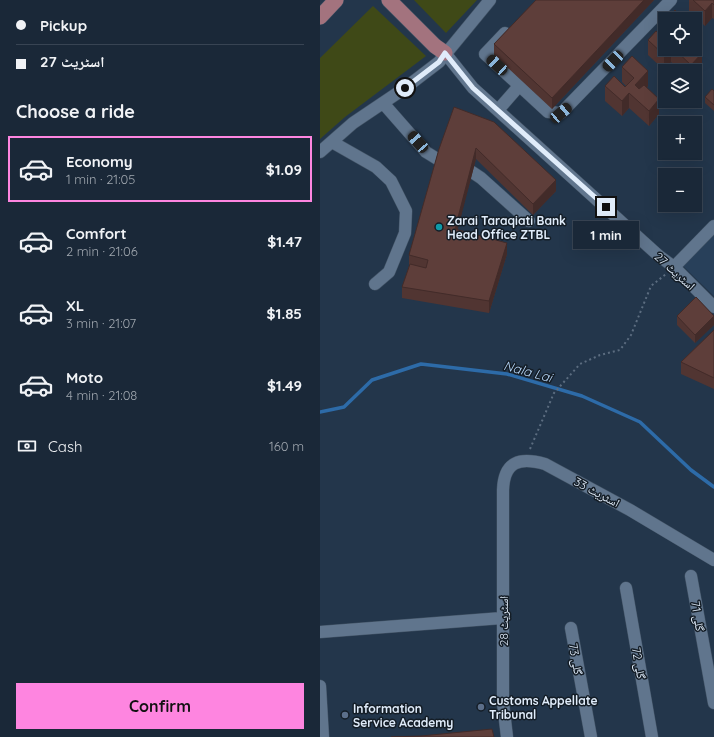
<!DOCTYPE html>
<meta charset="utf-8">
<style>
body{margin:0;font-family:Quicksand,"Noto Naskh Arabic",sans-serif;background:#233040;color:#f1f3f6;height:100vh;display:flex;flex-direction:column;font-size:15px;white-space:nowrap}
*{box-sizing:border-box;margin:0}
p{font-size:13px;color:#9fa6ae}
.icon{flex:none;width:22px;height:22px;fill:none;stroke:currentColor;stroke-width:2;stroke-linecap:round;stroke-linejoin:round}
.map{position:relative;flex:1;overflow:hidden}
.details{display:flex;flex-direction:column;background:#1a2838;width:320px}
.details>*{flex:none}
.banner{display:grid;align-content:center;height:88px;padding:0 16px;background:#1a2838}
.buttons{position:absolute;left:338px;top:12px;display:grid;gap:8px}
.buttons a{display:grid;place-items:center;width:44px;height:44px;border-radius:0px;background:#1a2838;box-shadow:0 4px 16px #0002,0 0 0 1px #384453;font-size:20px}
.end{position:absolute;width:18px;height:18px;margin:-9px;border:5px solid #e0ecfa;background:#111;box-shadow:0 0 0 2px #111}
.from{border-radius:50%}
.bubble{position:absolute;height:28px;border-radius:0px;background:#1a2838;box-shadow:0 4px 16px #0002,0 0 0 1px #384453;font-size:13px;font-weight:700;line-height:28px;text-align:center}
.car{position:absolute;width:12px;height:24px;margin:-12px -6px;border-radius:5px;box-shadow:0 0 3px 1px #0007;background:linear-gradient(#222 24%,#8ab4d8 0 40%,#222 0 76%,#8ab4d8 0 86%,#222 0)}
.banner b{display:flex;align-items:center;gap:14px;height:38px;font-size:15px}
.banner b+b{border-top:1px solid #384453}
.banner i{width:10px;height:10px;background:#f1f3f6}
ul{padding:0;list-style:none}
li{display:flex;align-items:center;gap:12px;height:66px;margin:0 8px 6px;padding:0 8px;border:2px solid transparent;border-radius:0px}
li div{flex:1}
li b{display:block;font-size:15px}
li em{font-style:normal;font-weight:700}
li.on{border-color:#fe85e0}
li>.icon{width:36px;height:36px;stroke-width:1.5}
h2{padding:0 16px;font-size:18px;line-height:48px}
.pay{display:flex;align-items:center;gap:10px;height:44px;padding:0 16px;font-size:15px}
.pay p{margin-inline-start:auto}
.primary-button{display:flex;gap:8px;margin-top:auto;padding:8px 16px}
.primary-button a{flex:1;height:46px;border-radius:0px;background:#fe85e0;color:#111;font-size:16px;font-weight:700;line-height:46px;text-align:center}
main{display:flex;flex:1;min-height:0}
.map>svg:first-child{display:block}
.built{fill:#28405a}
.green{fill:#3f4917}
.lines{fill:none;stroke-linecap:round;stroke-linejoin:round}
.stream{stroke:#2d6ba8;stroke-width:3.5}
.minor-casing{stroke:#425365;stroke-width:13}
.major-casing{stroke:#425365;stroke-width:16}
.path{stroke:#5c6d80;stroke-width:2;stroke-dasharray:2 3;stroke-linecap:butt}
.minor{stroke:#60758d;stroke-width:12}
.major{stroke:#a3737e;stroke-width:15}
.wall{fill:#513532}
.shaded-wall{fill:#422b29}
.building{fill:#5e3e3a;stroke:#422b29}
.route{stroke:#e0ecfa;stroke-width:5}
.culture-dot{fill:#0f9aa8;stroke:#141d26;stroke-width:1.5}
.service-dot{fill:#5c6f8a;stroke:#141d26;stroke-width:1.5}
.labels{text-anchor:middle;dominant-baseline:central;stroke-width:3;stroke-linejoin:round;paint-order:stroke}
.poi-label{font-size:12px;font-weight:bold;fill:#e0ecfa;stroke:#141d26;text-anchor:start}
.street-label{font-size:12px;fill:#e0ecfa;stroke:#141d26}
.water-label{font-size:13px;font-style:italic;fill:#b7d7f9;stroke:#141d26}
</style>
<main>
<section class="details">
<div class="banner">
<b><i class="from"></i>Pickup</b>
<b><i></i>اسٹریٹ 27</b>
</div>
<h2>Choose a ride</h2>
<ul>
<li class="on"><svg class="icon" aria-label="car" viewBox="0 0 24 24"><path d="M5 17H2v-5l4-1 3-4h7l3 4 3 1v5h-3M9 17h6M6 11h13"/><circle cx="7" cy="17" r="2"/><circle cx="17" cy="17" r="2"/></svg><div><b>Economy</b><p>1 min · 21:05</p></div><em>$1.09</em></li>
<li><svg class="icon" aria-label="car" viewBox="0 0 24 24"><path d="M5 17H2v-5l4-1 3-4h7l3 4 3 1v5h-3M9 17h6M6 11h13"/><circle cx="7" cy="17" r="2"/><circle cx="17" cy="17" r="2"/></svg><div><b>Comfort</b><p>2 min · 21:06</p></div><em>$1.47</em></li>
<li><svg class="icon" aria-label="car" viewBox="0 0 24 24"><path d="M5 17H2v-5l4-1 3-4h7l3 4 3 1v5h-3M9 17h6M6 11h13"/><circle cx="7" cy="17" r="2"/><circle cx="17" cy="17" r="2"/></svg><div><b>XL</b><p>3 min · 21:07</p></div><em>$1.85</em></li>
<li><svg class="icon" aria-label="car" viewBox="0 0 24 24"><path d="M5 17H2v-5l4-1 3-4h7l3 4 3 1v5h-3M9 17h6M6 11h13"/><circle cx="7" cy="17" r="2"/><circle cx="17" cy="17" r="2"/></svg><div><b>Moto</b><p>4 min · 21:08</p></div><em>$1.49</em></li>
</ul>
<div class="pay"><svg class="icon" aria-label="cash" viewBox="0 0 24 24"><path d="M3 7h18v10H3z"/><circle cx="12" cy="12" r="2"/></svg>Cash<p>160 m</p></div>
<div class="primary-button"><a>Confirm</a></div>
</section>
<div class="map">
<svg width="394" height="737" viewBox="0 0 394 737">
<rect width="100%" height="100%" fill="#23364b"/>
<!-- built -->
<path class="built" d="M 394,234 L 394,296 L 363,266 Z"/>
<!-- green -->
<path class="green" d="M 94,0 L 157,0 L 126,33 Z
M 53,6 L 106,56 L 25,117 L 0,139 L 0,58 Z"/>
<g class="lines">
<!-- stream -->
<path class="stream" d="M 0,412 L 24,407 L 52,380 L 101,364 L 187,374 L 262,396 L 320,422 L 371,470 L 394,487"/>
<!-- minor casing -->
<g class="minor-casing">
<path id="minor" d="M 185,33 L 165,54 L 228,112 L 241,113 L 351,0
M 125,53 L 153,88 L 339,256 L 354,267 L 394,307
M 63,103 L 106,152 L 119,160
M 178,110 L 199,86
M 12,142 L 56,167 L 71,181 L 86,211 L 85,233 L 69,272 L 55,284
M 0,152 L 33,123 L 85,88 L 119,62 L 170,0
M 152,172 L 161,178 L 209,221
M 354,267 L 394,226
M 371,576 L 394,703
M 306,588 L 332,737
M 251,628 L 271,737
M 0,632 L 182,618
M 0,686 L 3,737
M 187,737 L 183,703 L 183,490 C 184,461 200,457 225,464 L 310,510 L 394,560"/>
</g>
<!-- major casing -->
<g class="major-casing">
<path id="major" d="M 69,0 L 115,46 L 125,53
M 0,17 L 16,0"/>
</g>
<!-- path -->
<path class="path" d="M 210,449 L 234,393 L 260,364 L 280,355 L 300,350 L 311,335 L 331,286 L 346,274"/>
<!-- minor -->
<use href="#minor" class="minor"/>
<!-- major -->
<use href="#major" class="major"/>
</g>
<!-- wall -->
<path class="wall" d="M 216,0 L 334,0 L 232,109 L 174,55 L 174,44 Z
M 369,0 L 394,0 L 394,19 L 392,18 L 385,26 L 369,11 Z
M 328,40 L 345,49 L 375,49 L 382,68 L 375,76 L 375,71 L 361,71 L 351,62 L 344,70 L 328,55 Z
M 302,67 L 328,86 L 327,87 L 339,114 L 329,126 L 309,108 L 302,116 L 285,101 L 285,86 L 305,87 L 306,86 L 302,82 Z
M 394,91 L 394,111 L 385,103 L 385,97 Z
M 174,122 L 236,191 L 213,215 L 156,159 L 137,230 L 187,254 L 169,313 L 82,298 L 82,287 L 89,266 L 89,255 L 119,149 Z
M 357,316 L 394,316 L 394,325 L 375,343 L 357,325 Z
M 394,330 L 394,389 L 361,374 L 361,362 Z"/>
<!-- shaded-wall -->
<path class="shaded-wall" d="M 324,0 L 334,0 L 232,109 L 232,98 Z
M 392,3 L 392,18 L 385,26 L 385,11 Z
M 349,49 L 351,49 L 351,62 L 344,70 L 344,55 Z
M 382,53 L 382,68 L 375,76 L 375,71 L 371,71 L 371,65 Z
M 328,71 L 328,86 L 316,99 L 315,85 Z
M 309,93 L 309,108 L 302,116 L 302,101 Z
M 339,99 L 339,114 L 329,126 L 329,111 Z
M 156,148 L 156,159 L 135,240 L 135,229 Z
M 236,180 L 236,191 L 213,215 L 213,204 Z
M 187,243 L 187,254 L 169,313 L 169,301 Z
M 394,316 L 394,325 L 375,343 L 375,335 Z"/>
<!-- building -->
<path class="building" d="M 216,0 L 324,0 L 232,98 L 174,44 Z
M 373,0 L 394,0 L 394,5 L 392,3 L 385,11 Z
M 355,10 L 364,19 L 347,19 Z
M 336,31 L 345,39 L 345,49 L 349,49 L 344,55 L 328,40 Z
M 375,46 L 382,53 L 371,65 L 354,49 L 375,49 Z
M 312,56 L 328,71 L 315,85 L 319,89 L 324,85 L 339,99 L 329,111 L 309,93 L 302,101 L 285,86 L 294,76 L 305,87 L 314,78 L 302,67 Z
M 392,89 L 394,91 L 394,105 L 385,97 Z
M 134,107 L 174,122 L 236,180 L 213,204 L 156,148 L 135,229 L 187,243 L 169,301 L 82,287 L 90,264 L 106,268 L 108,260 L 89,255 L 119,149 Z
M 376,297 L 394,316 L 375,335 L 357,316 Z
M 394,330 L 394,378 L 361,362 Z
M 172,729 L 174,737 L 71,737 L 101,736 Z"/>
<g class="lines">
<!-- route -->
<path class="route" d="M 85,88 L 119,62 L 125,53 L 153,88 L 286,207"/>
</g>
<!-- markers -->
<circle class="culture-dot" cx="119" cy="227" r="4"/>
<g class="service-dot">
<circle cx="161" cy="707" r="4"/>
<circle cx="25" cy="715" r="4"/>
</g>
<g class="labels">
<!-- poi labels -->
<g class="poi-label">
<text x="127" y="220">Zarai Taraqiati Bank<tspan x="127" dy="14">Head Office ZTBL</tspan></text>
<text x="169" y="700">Customs Appellate<tspan x="169" dy="14">Tribunal</tspan></text>
<text x="33" y="708">Information<tspan x="33" dy="14">Service Academy</tspan></text>
</g>
<!-- street labels -->
<g class="street-label">
<text transform="translate(355 271) rotate(42)">اسٹریٹ 27</text>
<text transform="translate(277 492) rotate(28)">اسٹریٹ 33</text>
<text transform="translate(378 616) rotate(80)">گلی 71</text>
<text transform="translate(183 621) rotate(-90)">اسٹریٹ 28</text>
<text transform="translate(256 659) rotate(80)">گلی 73</text>
<text transform="translate(319 663) rotate(80)">گلی 72</text>
</g>
<!-- water labels -->
<g class="water-label">
<text transform="translate(208 371) rotate(15)">Nala Lai</text>
</g>
</g>
</svg>
<div class="buttons">
<a><svg class="icon" aria-label="locate" viewBox="0 0 24 24"><circle cx="12" cy="12" r="6"/><path d="M12 2v4M12 18v4M2 12h4M18 12h4"/></svg></a>
<a><svg class="icon" aria-label="layers" viewBox="0 0 24 24"><path d="M12 4l9 5-9 5-9-5zM3 14l9 5 9-5"/></svg></a>
<a>+</a>
<a>−</a>
</div>
<i class="end from" style="left:85px;top:88px"></i>
<i class="end" style="left:286px;top:207px"></i>
<div class="bubble" style="left:253px;top:221px;width:66px">1 min</div>
<i class="car" style="left:293px;top:61px;rotate:224deg"></i>
<i class="car" style="left:177px;top:65px;rotate:313deg"></i>
<i class="car" style="left:241px;top:113px;rotate:50deg"></i>
<i class="car" style="left:98px;top:142px;rotate:319deg"></i>
</div>
</main>
